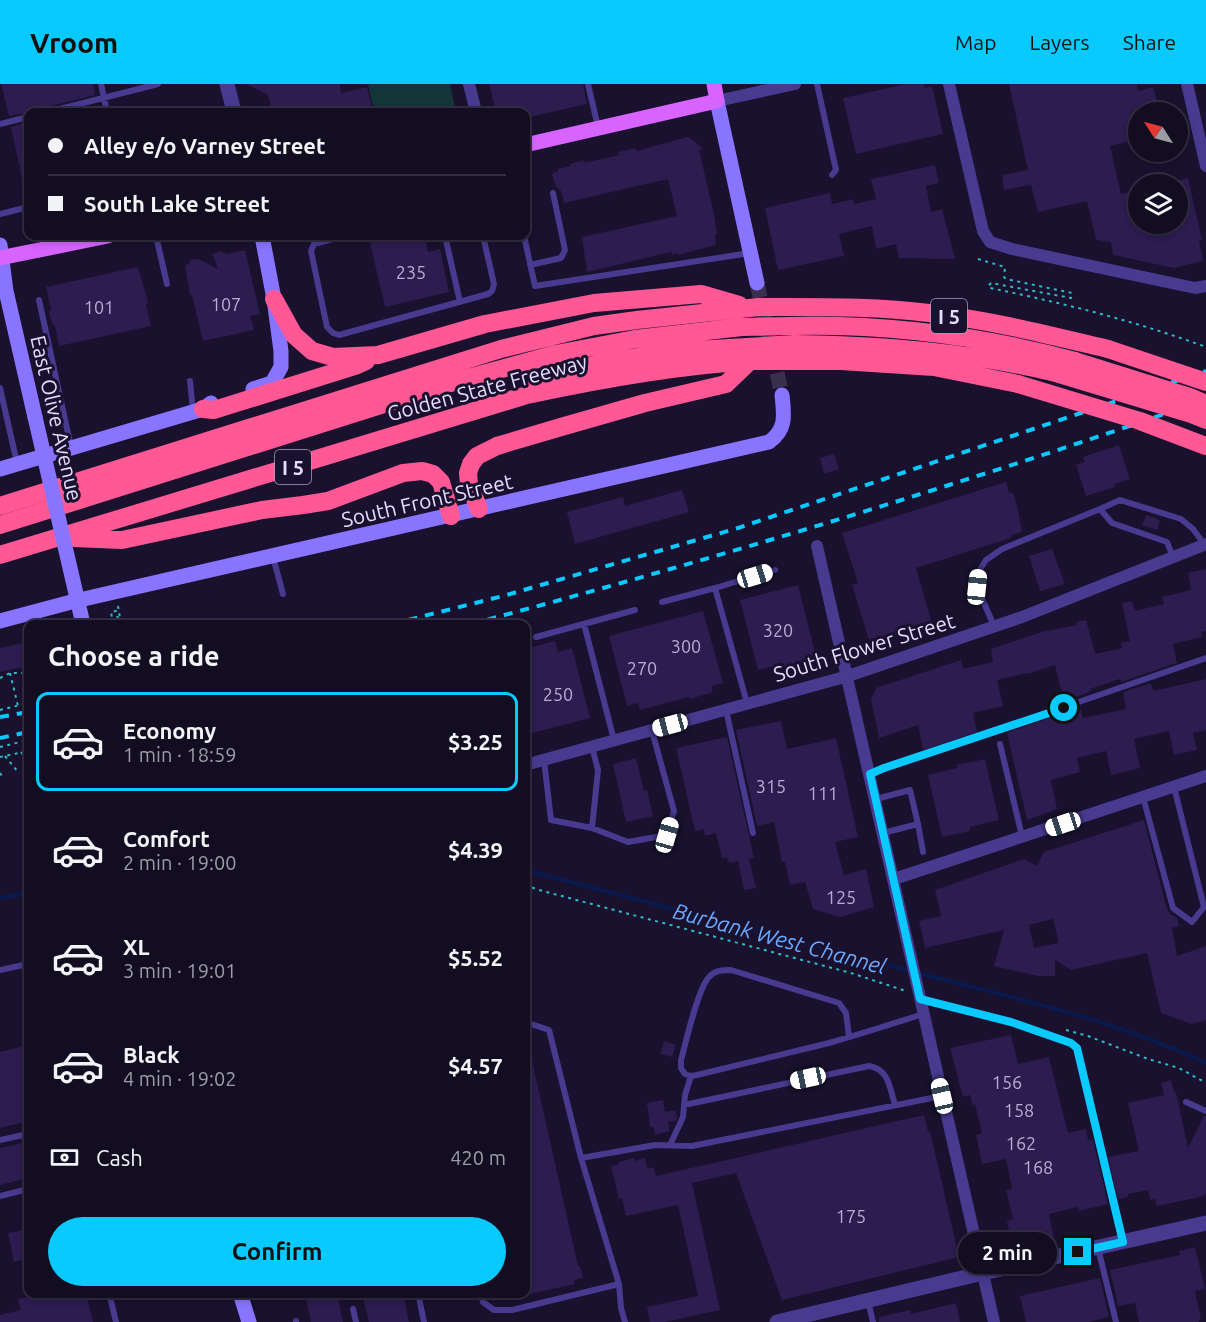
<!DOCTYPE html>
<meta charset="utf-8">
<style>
body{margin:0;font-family:Ubuntu,sans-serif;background:#1c162a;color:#f1f3f6;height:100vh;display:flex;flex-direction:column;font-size:22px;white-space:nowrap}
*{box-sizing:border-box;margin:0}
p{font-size:20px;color:#9d9ca5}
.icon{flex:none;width:33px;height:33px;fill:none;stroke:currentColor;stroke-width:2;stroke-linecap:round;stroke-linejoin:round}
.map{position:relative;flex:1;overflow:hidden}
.sheet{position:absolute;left:24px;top:536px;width:506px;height:678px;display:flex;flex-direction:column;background:#130d22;border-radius:12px;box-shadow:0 3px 9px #0003,0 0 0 2px #322d40}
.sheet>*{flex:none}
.guide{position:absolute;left:24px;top:24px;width:506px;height:132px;border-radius:12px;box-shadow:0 3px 9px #0003,0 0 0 2px #322d40;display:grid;align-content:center;height:132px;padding:0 24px;background:#130d22}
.needle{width:39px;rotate:306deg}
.tools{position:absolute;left:1128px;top:18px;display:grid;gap:12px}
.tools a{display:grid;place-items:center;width:60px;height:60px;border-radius:50%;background:#130d22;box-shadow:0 3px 9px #0003,0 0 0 2px #322d40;font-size:30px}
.end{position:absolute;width:27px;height:27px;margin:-14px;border:8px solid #09caff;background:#111;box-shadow:0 0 0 3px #111}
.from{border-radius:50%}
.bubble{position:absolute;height:42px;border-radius:21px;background:#130d22;box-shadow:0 3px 9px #0003,0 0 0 2px #322d40;font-size:20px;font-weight:600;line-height:42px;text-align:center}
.car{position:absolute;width:18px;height:36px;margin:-18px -9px;border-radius:8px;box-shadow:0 0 4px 2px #0007;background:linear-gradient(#fff 24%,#345 0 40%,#fff 0 76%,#345 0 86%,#fff 0)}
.guide b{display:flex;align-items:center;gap:21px;height:57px;font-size:22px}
.guide b+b{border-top:2px solid #322d40}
.guide i{width:15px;height:15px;background:#f1f3f6}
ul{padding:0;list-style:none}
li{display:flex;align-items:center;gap:18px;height:99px;margin:0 12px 9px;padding:0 12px;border:3px solid transparent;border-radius:12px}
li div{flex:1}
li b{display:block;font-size:22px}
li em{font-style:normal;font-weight:600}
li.on{border-color:#09caff}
li>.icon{width:54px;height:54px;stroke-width:1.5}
h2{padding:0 24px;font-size:27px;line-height:72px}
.pay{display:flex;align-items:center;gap:15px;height:66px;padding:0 24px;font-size:22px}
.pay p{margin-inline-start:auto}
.cta{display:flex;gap:12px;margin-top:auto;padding:12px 24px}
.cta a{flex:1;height:69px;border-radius:36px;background:#09caff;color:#111;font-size:24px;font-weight:600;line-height:69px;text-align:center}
header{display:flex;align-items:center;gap:36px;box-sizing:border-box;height:84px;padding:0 30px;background:#09caff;color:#111}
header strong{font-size:28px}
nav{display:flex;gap:33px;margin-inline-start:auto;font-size:21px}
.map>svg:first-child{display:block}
.green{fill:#133538}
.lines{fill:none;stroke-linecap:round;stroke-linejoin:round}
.stream{stroke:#091a4f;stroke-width:4}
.building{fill:#2c1c50;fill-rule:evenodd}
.secondary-tunnel{stroke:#38304d;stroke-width:15;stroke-dasharray:15 8;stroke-linecap:butt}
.path{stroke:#2bbcc5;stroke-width:2;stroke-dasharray:3 4.5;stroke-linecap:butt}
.service{stroke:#473a8f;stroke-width:6}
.minor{stroke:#473a8f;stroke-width:12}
.tertiary{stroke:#473a8f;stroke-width:15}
.secondary{stroke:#8874ff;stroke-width:15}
.primary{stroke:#d764ff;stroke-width:15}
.motorway{stroke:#ff5895;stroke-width:18}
.rail{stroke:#09caff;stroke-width:4;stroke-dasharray:9 8;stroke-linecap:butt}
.secondary-bridge{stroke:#8874ff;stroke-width:15}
.motorway-bridge{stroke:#ff5895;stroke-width:18}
.route{stroke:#09caff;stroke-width:8}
.labels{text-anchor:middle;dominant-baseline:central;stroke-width:6;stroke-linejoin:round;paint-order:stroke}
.number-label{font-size:18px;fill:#b7add3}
.shield{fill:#19112e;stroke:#a8a0c0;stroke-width:1.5}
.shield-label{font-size:20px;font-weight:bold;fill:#e5ddff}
.street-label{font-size:21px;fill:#e5ddff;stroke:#19112e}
.water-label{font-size:22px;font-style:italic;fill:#6ba9ff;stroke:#19112e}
</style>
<header>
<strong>Vroom</strong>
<nav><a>Map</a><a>Layers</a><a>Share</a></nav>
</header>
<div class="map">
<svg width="1206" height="1238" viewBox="0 0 1206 1238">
<rect width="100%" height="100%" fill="#19112e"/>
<!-- green -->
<path class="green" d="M 368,0 L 450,0 L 456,28 L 374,28 Z"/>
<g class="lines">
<!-- stream -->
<path class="stream" d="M 525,786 L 910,887
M 0,814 L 28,809
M 918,889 C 1014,914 1115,936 1206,979"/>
</g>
<!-- building -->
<path class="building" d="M 1,0 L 93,0 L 95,11 L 47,23 L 43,26 L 9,32 Z
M 247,0 L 340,0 L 341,9 L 367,3 L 373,28 L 272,28 L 268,11 Z
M 489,0 L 583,0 L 587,20 L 525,34 L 525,28 L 496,28 Z
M 906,0 L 924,0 L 925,4 L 932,2 L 943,50 L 856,70 L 843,14 Z
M 1009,0 L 1137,0 L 1138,7 L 1153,3 L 1160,28 L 1138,28 L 1138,55 L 1110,62 L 1121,110 L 1138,106 L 1138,140 L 1178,140 L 1178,97 L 1188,94 L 1202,156 L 1199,157 L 1203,177 L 1174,184 L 1113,171 L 1111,158 L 1096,156 L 1087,117 L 1038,128 L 1031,101 L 1004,106 L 1002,91 L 1028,86 Z
M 28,38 L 28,104 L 24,104 L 11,43 Z
M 687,53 L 693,56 L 703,65 L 699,66 L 714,130 L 717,150 L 715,151 L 716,161 L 678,171 L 678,169 L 672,171 L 671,168 L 587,188 L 582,153 L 677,132 L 668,95 L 564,119 L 561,107 L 556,102 L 552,90 L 558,87 L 558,85 L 570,82 L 570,80 L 584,76 L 585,79 L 619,71 L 618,68 L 636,64 L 637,67 Z
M 935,81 L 939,99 L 926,102 L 931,128 L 942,125 L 955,175 L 899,174 L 896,160 L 876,165 L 872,142 L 839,150 L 844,172 L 778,186 L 765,124 L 830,109 L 832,120 L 853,115 L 854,120 L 876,115 L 871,95 Z
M 404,152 L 425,152 L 428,168 L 440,165 L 449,208 L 385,223 L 370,159 Z
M 245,166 L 260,230 L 250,232 L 254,246 L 203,257 L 192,211 L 190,211 L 185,181 L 189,180 L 191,176 L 198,175 L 218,185 L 212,170 L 221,167 L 227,170 Z
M 138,183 L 148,218 L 146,221 L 151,242 L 59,262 L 55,242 L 52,240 L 49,228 L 51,225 L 46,203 Z
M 1119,361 L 1130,395 L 1114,400 L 1115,403 L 1086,412 L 1076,381 L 1085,378 L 1083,373 Z
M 834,370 L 839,385 L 824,390 L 820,374 Z
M 1006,398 L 1009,409 L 1013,409 L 1017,421 L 1022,448 L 1012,451 L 1011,454 L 916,484 L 932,539 L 870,559 L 852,501 L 858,499 L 842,449 Z
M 682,406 L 689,428 L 575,460 L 567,428 L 623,413 L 625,422 Z
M 1146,431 L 1160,436 L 1157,446 L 1142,441 Z
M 1052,465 L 1065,500 L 1040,507 L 1029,472 Z
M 1206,485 L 1206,547 L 1201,548 L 1202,553 L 1173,560 L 1177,579 L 1121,598 L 1120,595 L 1090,605 L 1091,607 L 1064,618 L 1055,581 L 1027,590 L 1027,589 L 997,596 L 1003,622 L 973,629 L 977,648 L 923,666 L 918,641 L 879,654 L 871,615 L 876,604 L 961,576 L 963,585 L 993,578 L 991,565 L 1047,546 L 1047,547 L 1077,541 L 1076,538 L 1086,536 L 1095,570 L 1122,564 L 1121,559 L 1130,557 L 1122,519 L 1132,517 L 1135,527 L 1164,520 L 1162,513 L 1191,506 L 1188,489 Z
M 798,501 L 817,576 L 782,585 L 781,580 L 758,586 L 740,516 Z
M 703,527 L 723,599 L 711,602 L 713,605 L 711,609 L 689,615 L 689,613 L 640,626 L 638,619 L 627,622 L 609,552 Z
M 555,557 L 558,568 L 572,564 L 590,634 L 525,651 L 525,565 Z
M 28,558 L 28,582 L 0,588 L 0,564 Z
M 1206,595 L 1206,646 L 1193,649 L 1197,666 L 1174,671 L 1169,647 L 1134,655 L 1140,684 L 1111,691 L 1106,667 L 1077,674 L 1080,688 L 1051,696 L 1057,725 L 1027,736 L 1007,649 L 1080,623 L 1083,634 L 1126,625 L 1123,608 L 1151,599 L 1153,607 Z
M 781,637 L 787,665 L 836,654 L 858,753 L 835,758 L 844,791 L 866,785 L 874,823 L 840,833 L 813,825 L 805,798 L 790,801 L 785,778 L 782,778 L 774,738 L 757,742 L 736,646 Z
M 727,653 L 754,774 L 749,775 L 756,804 L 744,806 L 738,777 L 729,779 L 727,773 L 722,774 L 716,749 L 705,752 L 704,745 L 695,747 L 676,664 Z
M 636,674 L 644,707 L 647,706 L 653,732 L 626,738 L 613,680 Z
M 985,675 L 999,736 L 970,743 L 970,747 L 942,753 L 928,691 L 957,684 L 956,681 Z
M 1144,736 L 1166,822 L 1170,830 L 1177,834 L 1179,842 L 1172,844 L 1177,872 L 1206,862 L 1206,936 L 1192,940 L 1161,929 L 1147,869 L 1071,886 L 1055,876 L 1055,892 L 1038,892 L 994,882 L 1004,846 L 925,864 L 919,837 L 941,832 L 935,806 L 1024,775 L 1037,782 L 1044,768 ZM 1053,835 L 1059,859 L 1034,864 L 1029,841 Z
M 1011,951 L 1018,980 L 1049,973 L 1068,1049 L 1086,1045 L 1088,1056 L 1093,1055 L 1108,1120 L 1079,1127 L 1078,1123 L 1049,1130 L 1054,1155 L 1013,1164 L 1007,1137 L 1013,1135 L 1006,1106 L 1012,1105 L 1006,1075 L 982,1080 L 976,1051 L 982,1049 L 975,1020 L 972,1021 L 970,1011 L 963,1013 L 950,964 Z
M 664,957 L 676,961 L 672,973 L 660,970 Z
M 28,961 L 28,1037 L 0,1044 L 0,968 Z
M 529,963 L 578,1182 L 580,1182 L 583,1194 L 574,1196 L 575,1200 L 525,1211 L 525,964 Z
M 1171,996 L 1174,1008 L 1176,1008 L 1188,1064 L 1204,1032 L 1206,1032 L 1206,1110 L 1200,1113 L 1157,1122 L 1155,1115 L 1150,1116 L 1148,1106 L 1128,1110 L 1128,1113 L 1118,1115 L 1108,1073 L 1139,1067 L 1128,1019 L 1164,1011 L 1161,999 Z
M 663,1016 L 665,1028 L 675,1026 L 677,1033 L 676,1037 L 668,1038 L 670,1047 L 655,1051 L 653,1043 L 650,1043 L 647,1019 Z
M 924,1031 L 928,1048 L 930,1047 L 959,1173 L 782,1216 L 736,1089 L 692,1099 L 720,1226 L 665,1238 L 650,1238 L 647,1223 L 698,1212 L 678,1121 L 626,1132 L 622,1114 L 619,1115 L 611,1082 L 619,1080 L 618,1078 L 634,1074 L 635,1077 L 645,1074 L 647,1085 L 654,1083 L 656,1092 Z
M 28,1058 L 28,1094 L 0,1101 L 0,1064 Z
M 23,1146 L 25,1156 L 28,1156 L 28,1175 L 14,1178 L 8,1149 Z
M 1195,1163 L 1205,1205 L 1195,1207 L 1201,1235 L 1198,1236 L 1199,1238 L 1139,1238 L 1135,1219 L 1118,1222 L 1110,1186 L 1180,1171 L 1179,1167 Z
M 1100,1194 L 1109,1233 L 1089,1238 L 1026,1238 L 1020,1212 Z
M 46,1209 L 86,1209 L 93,1238 L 0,1238 L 0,1231 L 21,1226 L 18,1215 Z
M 305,1209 L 337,1209 L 343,1238 L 311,1238 Z
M 362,1209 L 403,1209 L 409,1238 L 369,1238 Z
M 956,1219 L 960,1238 L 879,1238 L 879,1233 L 910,1226 L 911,1230 Z"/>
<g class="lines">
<!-- secondary-tunnel -->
<path class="secondary-tunnel" d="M 757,199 L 782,311"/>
<!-- path -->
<path class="path" d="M 978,175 L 1005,183 L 1004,193 L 1006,195 L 1072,209 L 1071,214 L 991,199 L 988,202 L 990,204 C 1063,219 1135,237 1206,263
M 118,522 L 121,540
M 113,540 L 111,528 L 116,527 L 119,540
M 10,589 L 18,622
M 0,594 L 10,589 L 28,589
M 0,626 L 28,619
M 0,663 L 28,656
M 21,668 L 28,678
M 5,672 L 18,688
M 0,673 L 28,667
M 0,689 L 2,692
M 525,801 L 539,806 L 851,889 L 906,907
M 1066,946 L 1088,952 L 1148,975 L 1179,984 L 1206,999"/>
<!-- service -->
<path class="service" d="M 101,0 L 107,28
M 588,0 L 598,43
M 817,0 L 836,86 L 832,91
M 48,28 L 158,0
M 0,40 L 28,33
M 0,130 L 28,123
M 156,152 L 167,200
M 344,152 L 314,160 L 311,167 L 327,243 L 333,249 L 339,251 L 488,210 L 492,207 L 494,200 L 483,152
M 445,152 L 460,218
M 524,152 L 535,202 L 750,169
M 530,181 L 561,174 L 565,166 L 553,109
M 39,216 L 71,363
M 190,297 L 193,326
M 0,304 L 17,379
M 273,473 L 283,510
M 1173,473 L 1167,458 L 1112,439 L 1100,425 L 1120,416 L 1181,435 L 1193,445 L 1204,460
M 662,518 L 715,504
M 584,540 L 614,656
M 994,542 L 977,503 L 979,487 L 986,476 L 1002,465 L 1100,425
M 536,553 L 635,526
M 747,619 L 715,504 L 775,486
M 726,626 L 753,749
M 1000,660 L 1022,752
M 592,663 L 598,686 L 592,744
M 544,676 L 551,736 L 592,744 L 628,758 L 667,751 L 674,727 L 652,647
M 870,690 L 1206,574
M 1143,713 L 1173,824 L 1192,838 L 1204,823 L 1174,703
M 876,715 L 910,706 L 918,740 L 883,749
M 918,740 L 923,768
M 0,886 L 28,880
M 920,915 L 1011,938 L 1071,959 L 1077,964 L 1122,1157
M 525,938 L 549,946 L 581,1074 L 619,1200 L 621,1224 L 625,1238
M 849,953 L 846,929 L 839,919 L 731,886 C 723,886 715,886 709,893 C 698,904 686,958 681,976 L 681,984 L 685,990 L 691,992 L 697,991 L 829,959 C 861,950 892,940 923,930
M 1186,1018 L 1206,1027
M 684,1021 L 869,982 C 889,985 890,1005 895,1021
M 0,1056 L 28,1050
M 670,1061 L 683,1033 L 685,1011 L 691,992
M 581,1074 L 655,1061 L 692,1062 L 942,1012
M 0,1112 L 28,1105
M 1098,1164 L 1116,1238
M 109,1209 L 116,1238
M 418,1209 L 424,1238
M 481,1209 L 483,1218 L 494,1226 L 512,1226 L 619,1200
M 868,1217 L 873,1238
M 353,1225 L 356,1238
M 296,1237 L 296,1238"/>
<!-- minor -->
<path class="minor" d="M 469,0 L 476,28
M 949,0 L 983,147 L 990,158 L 1012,165 L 1195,204 L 1206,202
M 1187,0 L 1206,82
M 717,17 L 795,0
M 817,462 L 994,1238
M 525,681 L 848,592 L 1022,533 L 1206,460
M 894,795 L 1206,692"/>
<!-- tertiary -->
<path class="tertiary" d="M 227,0 L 234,28
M 777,1238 L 983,1189 L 1206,1139"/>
<!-- secondary -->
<path class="secondary" d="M 717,17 L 757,199
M 0,161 L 6,207 L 35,333
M 253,305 L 272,299 L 281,283 L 281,267 L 274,215 L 262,152
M 0,385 L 203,325 L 211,319
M 0,537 L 75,517 L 769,358 C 787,345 784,331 782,311
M 240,1209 L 249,1238"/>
<!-- primary -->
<path class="primary" d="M 525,61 L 717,17 L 714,0
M 0,174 L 108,152"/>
<!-- motorway -->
<path class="motorway" d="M 274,215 L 294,251 L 312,267 L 333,273 L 378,271 L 485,240 L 594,219 L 701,210 L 739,221
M 787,223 C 834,223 882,223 929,229 C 990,236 1049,251 1108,265
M 791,242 C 886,240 983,252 1075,277
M 795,260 C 885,261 965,268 1052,288
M 798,277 L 841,277 L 934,283 L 1018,300
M 527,311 L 542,294 L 607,278 L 677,267 L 747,263
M 203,325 L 214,326 L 355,282 L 366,277
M 0,422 L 501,265 L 594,242 L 637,236 L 759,223
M 479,425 L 469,400 L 468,389 L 471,380 L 477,372 L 497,362 L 561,343 L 645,319 L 726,300 L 750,277
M 0,441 L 454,298 L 556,270 L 635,255 L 742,243
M 74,454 L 122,456 L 262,426 L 303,421 L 328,417 L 403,389 L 422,387 L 433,390 L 441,398 L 451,432
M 0,471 L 527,311 C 601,295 675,282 750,277"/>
<!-- rail -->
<path class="rail" d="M 392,540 L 503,512 L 738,444 L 1206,287
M 471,540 C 625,499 778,455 930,407 C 1022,378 1115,348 1206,315
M 0,633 L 28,628
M 0,654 L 28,648"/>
<!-- secondary-bridge -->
<path class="secondary-bridge" d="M 35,333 L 83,540"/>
<!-- motorway-bridge -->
<path class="motorway-bridge" d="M 759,223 L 787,223
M 742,243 L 791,242
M 747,263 L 795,260
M 1108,265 L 1206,298
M 750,277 L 798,277
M 1075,277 L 1190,313 L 1206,320
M 1052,288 L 1191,330 L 1206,336
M 1018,300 L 1140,337 L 1206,362"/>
</g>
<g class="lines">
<!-- route -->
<path class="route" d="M 1064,624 L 884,684 L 870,690 L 920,915 L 1011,938 L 1071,959 L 1077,964 L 1123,1158 L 1078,1168"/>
</g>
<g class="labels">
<!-- number labels -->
<g class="number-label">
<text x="411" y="188">235</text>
<text x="226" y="220">107</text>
<text x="99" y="223">101</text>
<text x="778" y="546">320</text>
<text x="686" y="562">300</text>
<text x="642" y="584">270</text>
<text x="558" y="610">250</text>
<text x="771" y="702">315</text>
<text x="823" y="709">111</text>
<text x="841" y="813">125</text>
<text x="1007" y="998">156</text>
<text x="1019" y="1026">158</text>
<text x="1021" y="1059">162</text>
<text x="1038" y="1083">168</text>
<text x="851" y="1132">175</text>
</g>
<!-- shield labels -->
<g class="shield">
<rect x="931" y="215" width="36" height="34" rx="4.5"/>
<rect x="275" y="366" width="36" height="34" rx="4.5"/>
</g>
<g class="shield-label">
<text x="949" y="232">I 5</text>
<text x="293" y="383">I 5</text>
</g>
<!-- street labels -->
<g class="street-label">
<text transform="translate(487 303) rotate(-15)">Golden State Freeway</text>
<text transform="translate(57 334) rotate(77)">East Olive Avenue</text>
<text transform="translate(427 416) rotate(-13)">South Front Street</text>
<text transform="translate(864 563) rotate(-17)">South Flower Street</text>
</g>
<!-- water labels -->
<g class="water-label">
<text transform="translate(780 854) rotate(15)">Burbank West Channel</text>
</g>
</g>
</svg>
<div class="tools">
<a><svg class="needle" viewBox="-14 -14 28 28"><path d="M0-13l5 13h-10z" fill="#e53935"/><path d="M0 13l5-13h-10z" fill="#9d9ca5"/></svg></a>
<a><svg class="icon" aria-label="layers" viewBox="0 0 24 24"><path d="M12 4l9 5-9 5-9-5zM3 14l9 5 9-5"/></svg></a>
</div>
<i class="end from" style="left:1064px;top:624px"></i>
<i class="end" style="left:1078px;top:1168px"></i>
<div class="bubble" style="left:958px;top:1148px;width:99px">2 min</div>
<i class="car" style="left:755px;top:492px;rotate:73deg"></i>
<i class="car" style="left:977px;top:503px;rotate:6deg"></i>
<i class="car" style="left:670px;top:641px;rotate:255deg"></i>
<i class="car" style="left:1063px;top:740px;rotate:252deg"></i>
<i class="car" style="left:667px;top:751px;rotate:16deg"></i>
<i class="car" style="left:808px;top:994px;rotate:258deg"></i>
<i class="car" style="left:942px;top:1012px;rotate:347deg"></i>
<div class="guide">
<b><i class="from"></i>Alley e/o Varney Street</b>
<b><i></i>South Lake Street</b>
</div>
<section class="sheet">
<h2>Choose a ride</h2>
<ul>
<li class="on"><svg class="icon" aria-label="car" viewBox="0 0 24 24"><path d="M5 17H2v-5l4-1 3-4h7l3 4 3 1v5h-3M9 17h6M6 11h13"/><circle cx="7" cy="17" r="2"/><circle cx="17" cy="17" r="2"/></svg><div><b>Economy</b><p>1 min · 18:59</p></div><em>$3.25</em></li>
<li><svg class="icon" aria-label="car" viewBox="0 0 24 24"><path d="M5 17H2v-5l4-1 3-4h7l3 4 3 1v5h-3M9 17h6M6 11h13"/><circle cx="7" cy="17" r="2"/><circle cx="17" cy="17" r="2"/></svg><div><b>Comfort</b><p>2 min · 19:00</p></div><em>$4.39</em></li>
<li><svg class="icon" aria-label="car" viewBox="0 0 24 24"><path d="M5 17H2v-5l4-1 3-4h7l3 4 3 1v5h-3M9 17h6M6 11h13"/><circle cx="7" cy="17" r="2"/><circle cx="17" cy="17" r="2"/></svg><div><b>XL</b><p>3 min · 19:01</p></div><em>$5.52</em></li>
<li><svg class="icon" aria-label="car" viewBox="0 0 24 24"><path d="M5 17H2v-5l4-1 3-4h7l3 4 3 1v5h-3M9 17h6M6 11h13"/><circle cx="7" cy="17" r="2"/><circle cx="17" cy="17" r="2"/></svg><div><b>Black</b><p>4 min · 19:02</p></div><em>$4.57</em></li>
</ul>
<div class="pay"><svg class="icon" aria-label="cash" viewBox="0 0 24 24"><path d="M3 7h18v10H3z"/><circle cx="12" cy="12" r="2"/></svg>Cash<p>420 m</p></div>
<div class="cta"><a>Confirm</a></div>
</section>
</div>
